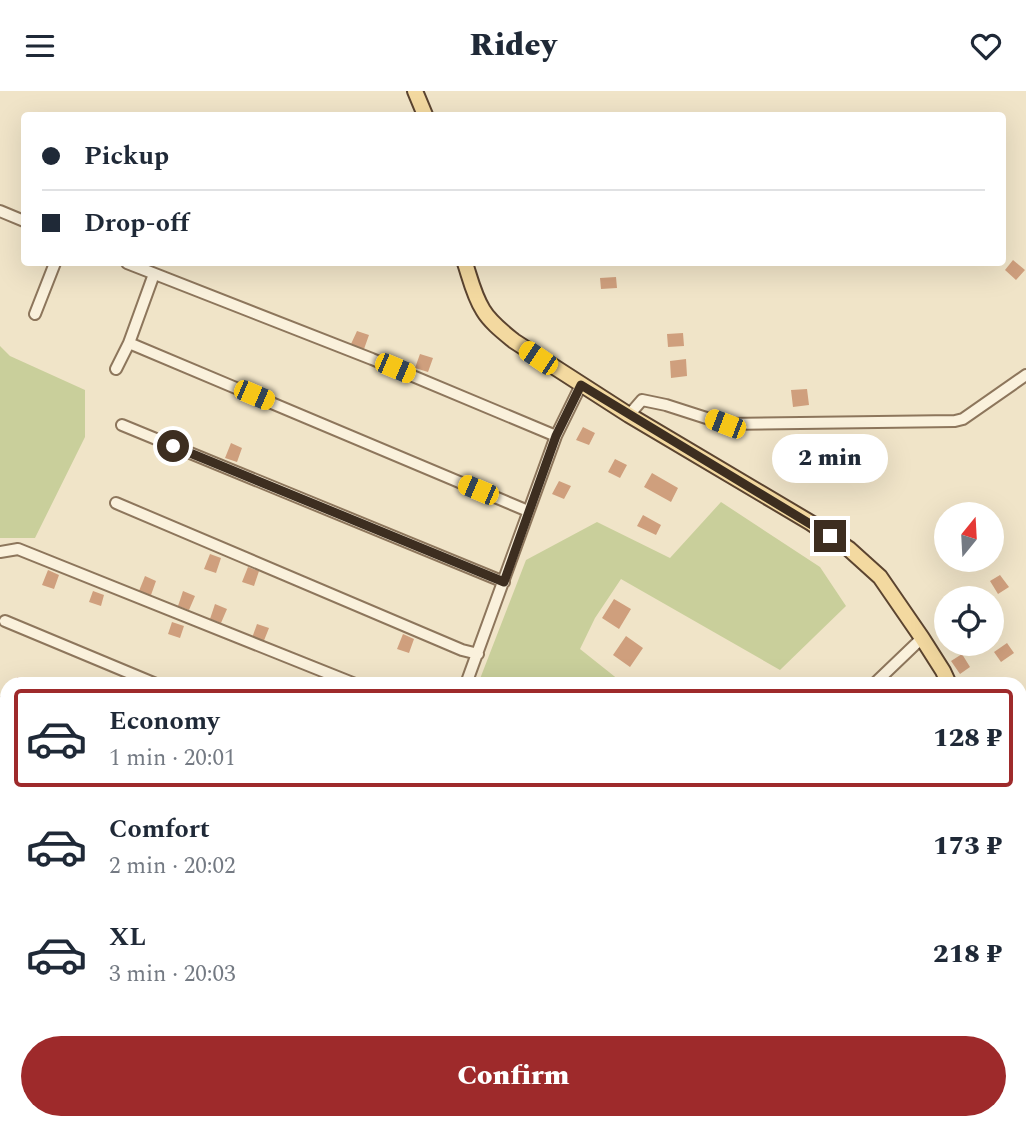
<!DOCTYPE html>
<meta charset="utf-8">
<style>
body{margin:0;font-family:Spectral,serif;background:#f6f6f7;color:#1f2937;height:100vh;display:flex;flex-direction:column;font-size:26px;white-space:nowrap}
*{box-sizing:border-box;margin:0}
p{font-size:23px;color:#747a83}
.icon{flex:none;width:38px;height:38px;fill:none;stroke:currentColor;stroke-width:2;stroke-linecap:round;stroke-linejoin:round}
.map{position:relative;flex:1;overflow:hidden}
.details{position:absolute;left:0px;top:586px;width:1027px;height:453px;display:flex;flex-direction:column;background:#fff;border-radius:21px 21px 0 0;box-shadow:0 7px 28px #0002}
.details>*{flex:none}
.hud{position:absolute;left:21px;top:21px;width:985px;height:154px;border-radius:7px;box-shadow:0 7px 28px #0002;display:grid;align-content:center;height:154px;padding:0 21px;background:#fff}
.needle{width:46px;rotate:18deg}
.buttons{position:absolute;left:934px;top:411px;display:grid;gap:14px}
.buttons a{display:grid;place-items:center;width:70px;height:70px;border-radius:50%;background:#fff;box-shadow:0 7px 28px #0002;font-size:35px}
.end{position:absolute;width:32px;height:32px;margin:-16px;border:9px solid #3d2e20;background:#fff;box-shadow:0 0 0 4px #fff}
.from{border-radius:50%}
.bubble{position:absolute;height:49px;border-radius:24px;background:#fff;box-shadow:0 7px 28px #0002;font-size:23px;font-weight:800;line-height:49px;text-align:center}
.car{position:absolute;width:21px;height:42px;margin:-21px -10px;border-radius:9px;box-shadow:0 0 5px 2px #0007;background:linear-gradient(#f5c518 24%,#345 0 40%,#f5c518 0 76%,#345 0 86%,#f5c518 0)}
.hud b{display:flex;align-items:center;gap:24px;height:66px;font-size:26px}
.hud b+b{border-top:2px solid #e0e1e3}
.hud i{width:18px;height:18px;background:#1f2937}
ul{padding:12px 0 0;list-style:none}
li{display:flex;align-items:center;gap:21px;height:98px;margin:0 14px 10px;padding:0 7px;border:4px solid transparent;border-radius:7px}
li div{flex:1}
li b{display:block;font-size:26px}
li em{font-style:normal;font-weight:800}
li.active{border-color:#9e2a2b}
li>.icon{width:63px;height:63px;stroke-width:1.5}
.button{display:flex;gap:14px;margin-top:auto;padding:14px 21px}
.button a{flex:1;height:80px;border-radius:42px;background:#9e2a2b;color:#fff;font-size:28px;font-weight:800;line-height:80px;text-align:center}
header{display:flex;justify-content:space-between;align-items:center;height:91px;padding:0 21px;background:#fff;font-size:32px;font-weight:800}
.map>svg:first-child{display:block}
.green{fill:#c9cf9b}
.building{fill:#cf9f7d}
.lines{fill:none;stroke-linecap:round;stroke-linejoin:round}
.minor-casing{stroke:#8d765c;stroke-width:14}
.major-casing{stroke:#5b4430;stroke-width:18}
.minor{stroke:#faf1dc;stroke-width:10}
.major{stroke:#f3d9a0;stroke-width:14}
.route{stroke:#3d2e20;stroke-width:9}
</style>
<header><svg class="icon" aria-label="menu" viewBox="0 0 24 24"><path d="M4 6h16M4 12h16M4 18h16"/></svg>Ridey<svg class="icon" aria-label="heart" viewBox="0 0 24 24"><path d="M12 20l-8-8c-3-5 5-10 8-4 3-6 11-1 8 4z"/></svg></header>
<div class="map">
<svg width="1026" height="1038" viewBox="0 0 1026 1038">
<rect width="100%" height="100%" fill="#f0e4c8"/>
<!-- green -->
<path class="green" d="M 0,255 L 10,265 L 85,299 L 85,346 L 35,447 L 0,447 Z
M 721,411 L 820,476 L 846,515 L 780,579 L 621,488 L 595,527 L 580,558 L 624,593 L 478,593 L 526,469 L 597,431 L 670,467 Z
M 358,1032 L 942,1032 L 942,1033 L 941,1037 L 936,1038 L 355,1038 Z"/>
<!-- building -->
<path class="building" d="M 1013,169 L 1025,179 L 1016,189 L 1005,179 Z
M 616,186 L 617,197 L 601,198 L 600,187 Z
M 357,240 L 369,244 L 364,258 L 351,253 Z
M 683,242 L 684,255 L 668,256 L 667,243 Z
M 420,263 L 433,267 L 428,281 L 415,277 Z
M 686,268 L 687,285 L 671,287 L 670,270 Z
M 807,298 L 809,314 L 793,316 L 791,299 Z
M 583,336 L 595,342 L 589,354 L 576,349 Z
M 231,352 L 242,357 L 237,371 L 225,367 Z
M 615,368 L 627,374 L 620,387 L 608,381 Z
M 652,382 L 678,397 L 671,411 L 644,396 Z
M 559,390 L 571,395 L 564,408 L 552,403 Z
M 643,424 L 661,434 L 656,444 L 637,435 Z
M 210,463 L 221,467 L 216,482 L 204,478 Z
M 248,476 L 259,480 L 254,495 L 242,491 Z
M 48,479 L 59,484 L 54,498 L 42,494 Z
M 1000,484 L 1009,496 L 998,503 L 990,490 Z
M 145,485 L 156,490 L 151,504 L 139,500 Z
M 93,500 L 104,504 L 101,515 L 89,511 Z
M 183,500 L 195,505 L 189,519 L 178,515 Z
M 614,508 L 631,518 L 619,538 L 602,527 Z
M 215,513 L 227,518 L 221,532 L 210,528 Z
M 172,531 L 184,535 L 180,547 L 168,543 Z
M 257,533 L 269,537 L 263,552 L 252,547 Z
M 403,543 L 414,548 L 409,562 L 397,558 Z
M 626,545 L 643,557 L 630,576 L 613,564 Z
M 1007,552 L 1014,562 L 1001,571 L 994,561 Z
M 962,563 L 970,576 L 960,583 L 951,570 Z
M 17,586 L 29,591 L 28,593 L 15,593 Z"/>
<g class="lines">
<!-- minor casing -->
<g class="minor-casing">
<path id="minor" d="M 0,120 L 24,130
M 127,172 L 372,268 L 556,345
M 35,223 L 55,172
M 129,252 L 528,420
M 116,278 L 129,252 L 154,183
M 629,324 L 642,309 L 666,314 L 725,333 L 955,330 L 963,328 L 1026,284
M 122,334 L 504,491
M 116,412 L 462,559 L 478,563
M 0,461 L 18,458 L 355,593
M 5,530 L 156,593
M 466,593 L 556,345 L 581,294
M 874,593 L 922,547
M 0,612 L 7,614
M 0,696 L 7,699
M 0,775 L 7,777
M 1020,818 L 1026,815
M 0,859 L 7,862
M 0,934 L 7,937
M 0,1025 L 7,1028
M 19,1032 L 33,1038
M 235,1032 L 248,1038
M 345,1038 L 348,1032"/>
</g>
<!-- major casing -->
<g class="major-casing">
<path id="major" d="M 415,0 L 425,24
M 465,172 C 470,187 474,205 483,219 C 490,231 503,241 514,250 L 629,324 L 811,432 L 849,458 L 880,486 L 922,547 L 943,580 L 949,593
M 998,1038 L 999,1032"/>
</g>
<!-- minor -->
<use href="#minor" class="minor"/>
<!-- major -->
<use href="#major" class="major"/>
</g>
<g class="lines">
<!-- route -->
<path class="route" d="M 173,355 L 504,491 L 556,345 L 581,294 L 830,445"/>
</g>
</svg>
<div class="buttons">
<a><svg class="needle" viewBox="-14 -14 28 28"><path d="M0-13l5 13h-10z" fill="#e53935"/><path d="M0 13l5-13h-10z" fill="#747a83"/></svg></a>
<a><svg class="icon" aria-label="locate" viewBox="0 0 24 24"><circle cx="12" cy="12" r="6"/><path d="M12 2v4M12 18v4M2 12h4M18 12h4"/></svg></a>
</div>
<i class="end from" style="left:173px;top:355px"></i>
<i class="end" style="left:830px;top:445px"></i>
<div class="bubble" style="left:772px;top:343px;width:116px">2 min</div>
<i class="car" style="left:538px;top:267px;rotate:304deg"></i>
<i class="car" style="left:395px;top:277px;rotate:113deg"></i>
<i class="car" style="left:254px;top:304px;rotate:113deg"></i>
<i class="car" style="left:725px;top:333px;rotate:291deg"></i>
<i class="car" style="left:478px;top:399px;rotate:293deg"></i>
<div class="hud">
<b><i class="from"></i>Pickup</b>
<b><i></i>Drop-off</b>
</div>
<section class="details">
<ul>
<li class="active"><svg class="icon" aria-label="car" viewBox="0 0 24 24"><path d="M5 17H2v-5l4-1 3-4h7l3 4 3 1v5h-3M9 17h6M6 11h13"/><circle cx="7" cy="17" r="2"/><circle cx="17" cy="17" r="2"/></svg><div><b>Economy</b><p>1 min · 20:01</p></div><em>128 ₽</em></li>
<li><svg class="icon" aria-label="car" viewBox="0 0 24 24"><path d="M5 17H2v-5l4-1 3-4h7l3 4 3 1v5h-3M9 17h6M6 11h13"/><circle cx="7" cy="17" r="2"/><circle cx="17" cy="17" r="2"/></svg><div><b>Comfort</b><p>2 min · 20:02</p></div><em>173 ₽</em></li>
<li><svg class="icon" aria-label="car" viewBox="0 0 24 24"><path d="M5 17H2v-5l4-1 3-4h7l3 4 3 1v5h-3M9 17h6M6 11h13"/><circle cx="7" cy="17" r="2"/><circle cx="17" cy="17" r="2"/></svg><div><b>XL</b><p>3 min · 20:03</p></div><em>218 ₽</em></li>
</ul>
<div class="button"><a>Confirm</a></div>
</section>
</div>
